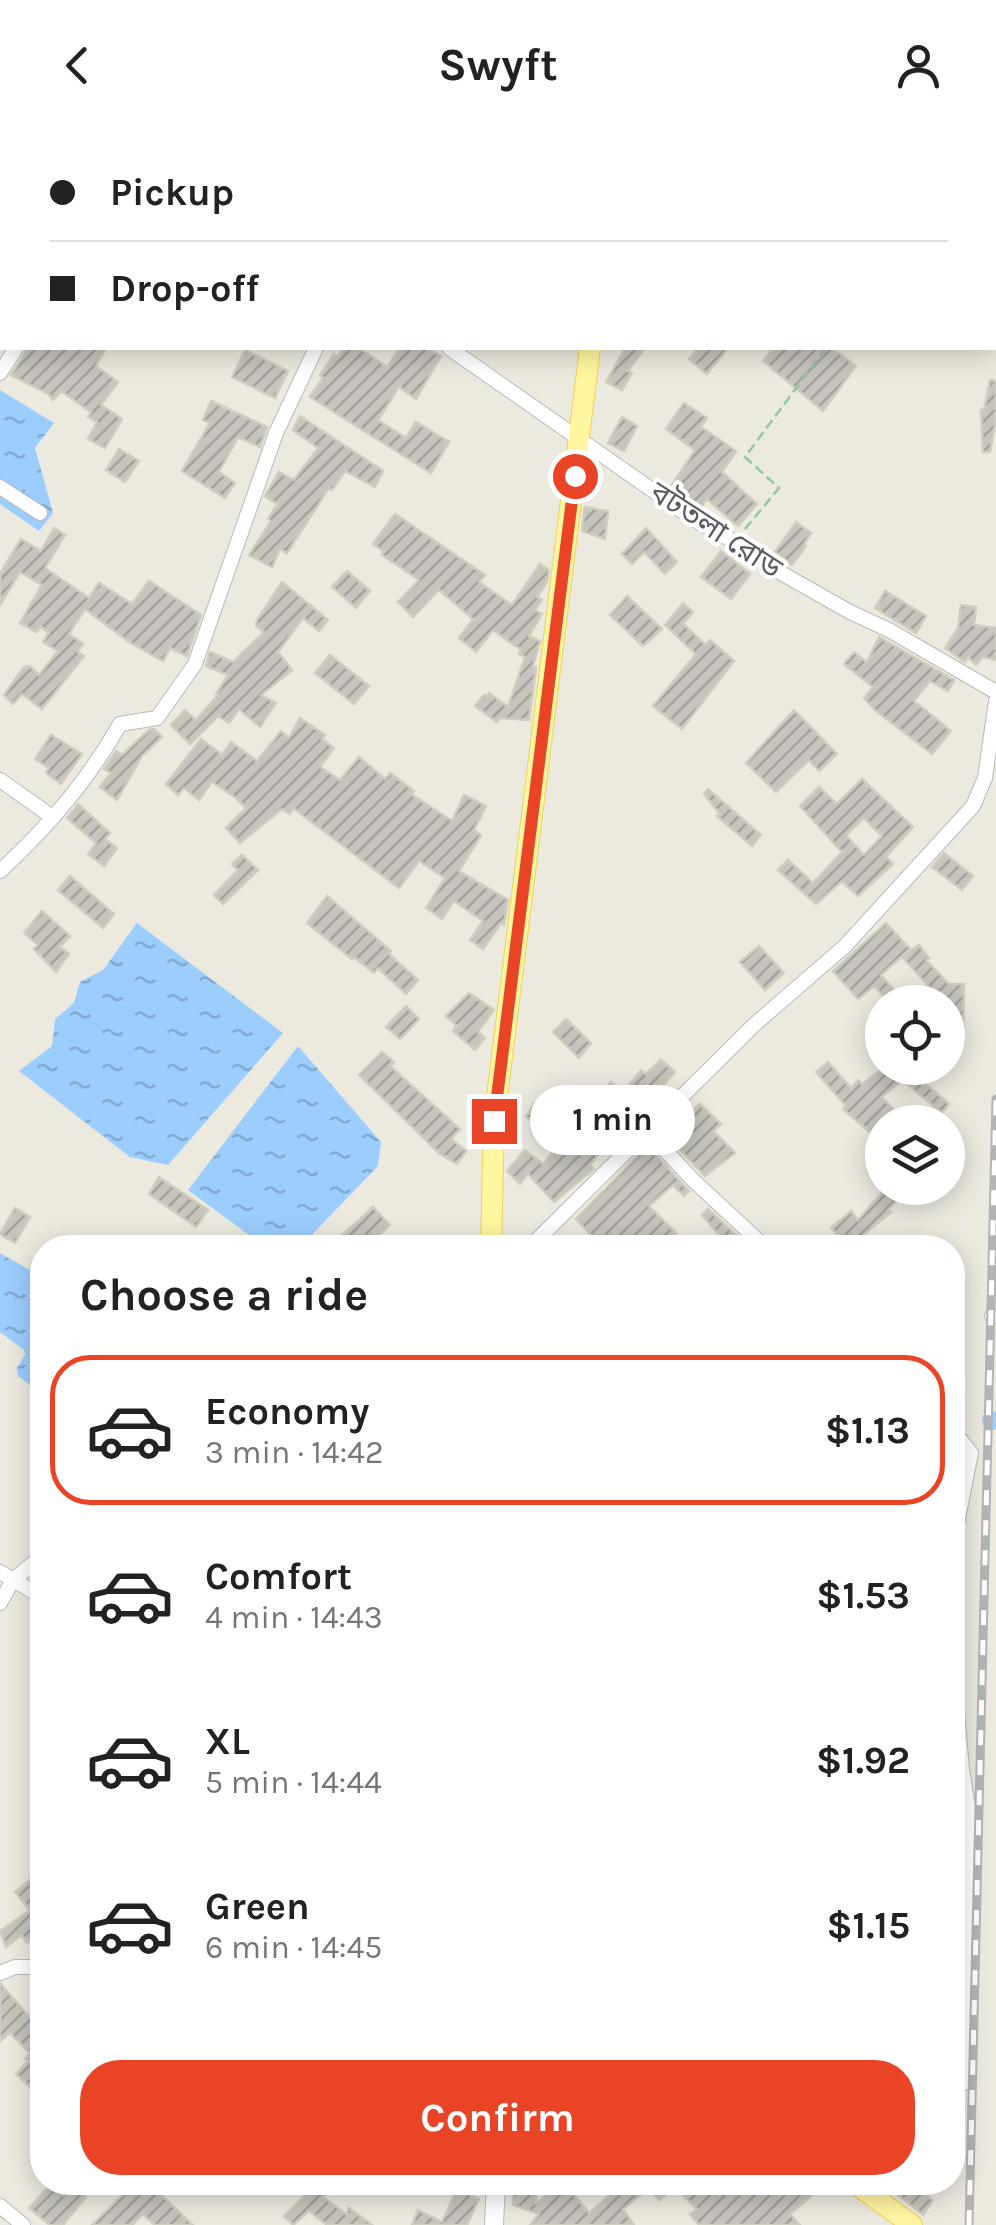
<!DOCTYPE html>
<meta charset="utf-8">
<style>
body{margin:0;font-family:Karla,"Noto Sans Bengali",sans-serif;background:#f6f6f6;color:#222;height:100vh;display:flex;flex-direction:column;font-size:38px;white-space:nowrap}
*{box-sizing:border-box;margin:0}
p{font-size:32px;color:#767676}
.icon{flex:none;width:55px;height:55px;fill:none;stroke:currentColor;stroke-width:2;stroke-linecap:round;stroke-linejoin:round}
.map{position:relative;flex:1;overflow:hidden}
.side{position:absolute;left:30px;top:1105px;width:935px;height:960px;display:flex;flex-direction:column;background:#fff;border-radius:40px;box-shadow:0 5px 25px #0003}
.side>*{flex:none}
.guide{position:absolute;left:0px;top:0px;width:998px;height:220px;box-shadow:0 5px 25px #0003;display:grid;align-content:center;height:220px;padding:0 50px;background:#fff}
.buttons{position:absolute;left:865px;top:855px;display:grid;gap:20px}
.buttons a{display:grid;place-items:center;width:100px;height:100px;border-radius:50%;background:#fff;box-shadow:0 5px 25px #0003;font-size:50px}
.end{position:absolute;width:45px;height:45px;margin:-22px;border:12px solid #ea4427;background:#fff;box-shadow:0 0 0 5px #fff}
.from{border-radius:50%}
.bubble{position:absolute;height:70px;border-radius:35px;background:#fff;box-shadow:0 5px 25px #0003;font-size:32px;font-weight:700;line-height:70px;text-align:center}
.guide b{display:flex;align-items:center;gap:35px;height:95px;font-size:38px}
.guide b+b{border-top:2px solid #e0e0e0}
.guide i{width:25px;height:25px;background:#222}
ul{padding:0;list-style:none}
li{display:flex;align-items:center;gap:30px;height:150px;margin:0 20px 15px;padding:0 30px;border:5px solid transparent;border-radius:40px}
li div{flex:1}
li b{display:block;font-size:38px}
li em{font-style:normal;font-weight:700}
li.current{border-color:#ea4427}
li>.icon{width:90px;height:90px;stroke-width:1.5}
h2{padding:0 50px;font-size:45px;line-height:120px}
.action{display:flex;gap:20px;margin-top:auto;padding:20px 50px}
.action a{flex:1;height:115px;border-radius:40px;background:#ea4427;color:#fff;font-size:40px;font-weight:700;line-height:115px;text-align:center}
header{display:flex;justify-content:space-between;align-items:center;height:130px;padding:0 50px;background:#fff;font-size:45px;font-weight:700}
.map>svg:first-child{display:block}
.water{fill:url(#water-ripples)}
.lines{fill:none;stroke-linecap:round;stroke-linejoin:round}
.canal{stroke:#9ccdff;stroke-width:18}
.building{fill:url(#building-hatch);stroke:#d0ccbe;stroke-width:2.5;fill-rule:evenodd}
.minor-casing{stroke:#b7babf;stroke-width:16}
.secondary-casing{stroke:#b8bbc2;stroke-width:20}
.primary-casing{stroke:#f2d152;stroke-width:22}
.path{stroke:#94c5a6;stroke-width:2.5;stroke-dasharray:10 5;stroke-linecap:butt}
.minor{stroke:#fff;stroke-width:14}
.secondary{stroke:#fff;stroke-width:18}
.primary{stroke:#fff6a1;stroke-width:20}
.rail-casing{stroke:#b3b4b4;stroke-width:9}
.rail{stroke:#fff;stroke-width:5;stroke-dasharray:15;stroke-linecap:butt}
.route{stroke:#ea4427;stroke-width:12}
.labels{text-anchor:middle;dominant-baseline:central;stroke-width:8;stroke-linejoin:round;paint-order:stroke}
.street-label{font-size:30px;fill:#585c61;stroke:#fff}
</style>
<header><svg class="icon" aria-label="back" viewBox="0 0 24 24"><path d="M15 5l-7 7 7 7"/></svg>Swyft<svg class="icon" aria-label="person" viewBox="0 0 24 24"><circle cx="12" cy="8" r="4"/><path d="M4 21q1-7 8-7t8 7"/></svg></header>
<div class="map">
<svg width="996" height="2095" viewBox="0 0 996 2095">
<defs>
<pattern id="water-ripples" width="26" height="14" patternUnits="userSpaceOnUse" patternTransform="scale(2.5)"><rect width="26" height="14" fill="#9ccdff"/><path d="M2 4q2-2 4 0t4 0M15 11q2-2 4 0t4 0" fill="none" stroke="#82aad2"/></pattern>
<pattern id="building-hatch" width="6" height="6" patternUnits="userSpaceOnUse" patternTransform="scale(2.5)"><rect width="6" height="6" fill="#c7c4bd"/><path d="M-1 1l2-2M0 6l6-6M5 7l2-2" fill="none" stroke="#a4a29d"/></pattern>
</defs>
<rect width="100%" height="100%" fill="#eceadf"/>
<!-- water -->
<path class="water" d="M 0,260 L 54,293 L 35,318 L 53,383 L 39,401 L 0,374 Z
M 137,793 L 283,903 L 168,1035 L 130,1027 L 19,941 L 52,916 L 55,889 L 74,873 L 80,852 L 103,840 Z
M 298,916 L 381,1012 L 378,1036 L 303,1114 L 294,1112 L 288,1117 L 265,1117 L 188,1060 Z
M 0,1123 L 42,1147 L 42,1264 L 18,1246 L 17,1238 L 25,1225 L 24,1220 L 0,1202 Z"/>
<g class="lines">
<!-- canal -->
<path class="canal" d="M 991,1290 L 996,1291"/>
</g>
<!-- building -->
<path class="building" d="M 28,218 L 106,218 L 96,236 L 118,252 L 101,275 L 122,289 L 105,318 L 88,309 L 97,292 L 88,287 L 91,282 L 61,261 L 53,270 L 48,264 L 11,245 Z
M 343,218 L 359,218 L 387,237 L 400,218 L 427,218 L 441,226 L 416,269 L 399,257 L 378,290 L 406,308 L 416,292 L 449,312 L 431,343 L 310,267 L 323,248 L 320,245 L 334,224 L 338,227 Z
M 625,218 L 645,218 L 628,241 L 632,243 L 622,260 L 606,252 Z
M 698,218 L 728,218 L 707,244 L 689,229 Z
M 773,218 L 832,218 L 856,236 L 823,281 L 763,231 Z
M 245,220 L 288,241 L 275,268 L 232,247 Z
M 990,250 L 996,251 L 996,289 L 990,322 L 983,322 L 981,280 L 984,280 Z
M 211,271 L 267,297 L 260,317 L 238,307 L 219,342 L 235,353 L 225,368 L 182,341 L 210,293 L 203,290 Z
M 684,273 L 707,288 L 701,297 L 736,321 L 722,342 L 757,374 L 738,396 L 707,369 L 699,380 L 670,358 L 695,320 L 666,299 Z
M 300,286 L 383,341 L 375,357 L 345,341 L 332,360 L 329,358 L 287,423 L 280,419 L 272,437 L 249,425 L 271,391 L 268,389 L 277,374 L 265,366 L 279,342 L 294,350 L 318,318 L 293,300 Z
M 622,287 L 637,296 L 624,321 L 608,313 Z
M 119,319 L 139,331 L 125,352 L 106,340 Z
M 585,377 L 608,381 L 605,409 L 582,401 Z
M 395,384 L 485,445 L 479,452 L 512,475 L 540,434 L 549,440 L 547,452 L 537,467 L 542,470 L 535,480 L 542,484 L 529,506 L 540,511 L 533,536 L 536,538 L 529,590 L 500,588 L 497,592 L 475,576 L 484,565 L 487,567 L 489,563 L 508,577 L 525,527 L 519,524 L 521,520 L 493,500 L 476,522 L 459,508 L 473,489 L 439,460 L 413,487 L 398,472 L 419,450 L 382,425 L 384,422 L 373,414 Z
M 796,392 L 811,403 L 804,414 L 806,416 L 792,435 L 775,422 Z
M 54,398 L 65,405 L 45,438 L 89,468 L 99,453 L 132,474 L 149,451 L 201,485 L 187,526 L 170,518 L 163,531 L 129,512 L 85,479 L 69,504 L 83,514 L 78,522 L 84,526 L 42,579 L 22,564 L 13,574 L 4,565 L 24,537 L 30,536 L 39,545 L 58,521 L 43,512 L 49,503 L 41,497 L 36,502 L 20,493 L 42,455 L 20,442 L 0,475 L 0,444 L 21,409 L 41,421 Z
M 646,398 L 677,432 L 665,444 L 644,422 L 632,434 L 622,424 Z
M 721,421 L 750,444 L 731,469 L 701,447 Z
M 347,441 L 370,461 L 356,478 L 332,457 Z
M 282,452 L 328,490 L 319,501 L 303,488 L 278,522 L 292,540 L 261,565 L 276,573 L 260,597 L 239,579 L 229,593 L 218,586 L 190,614 L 171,595 L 185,580 L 196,590 L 218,565 L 216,564 L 228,545 L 206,536 L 210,522 L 233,532 L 264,502 L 256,496 L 257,490 Z
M 885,461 L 926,486 L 916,503 L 875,478 Z
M 627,466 L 662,499 L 643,516 L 610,485 Z
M 683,473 L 693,482 L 683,494 L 706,515 L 710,510 L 734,531 L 682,599 L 653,576 L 696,524 L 665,495 Z
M 961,475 L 976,477 L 974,495 L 996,498 L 996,530 L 983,527 L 976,535 L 968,527 L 965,532 L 945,518 L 958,498 Z
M 879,507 L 954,550 L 948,561 L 930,551 L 914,571 L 951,601 L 932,624 L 875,580 L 864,568 L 873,557 L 844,534 L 854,522 L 867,532 Z
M 330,525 L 369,556 L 354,574 L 315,543 Z
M 794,580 L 837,624 L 819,641 L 809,630 L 776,662 L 746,633 Z
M 300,588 L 325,605 L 322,609 L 334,618 L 320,637 L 340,650 L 359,627 L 385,649 L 390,643 L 414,661 L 411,664 L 452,691 L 464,665 L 486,676 L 474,700 L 481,705 L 459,741 L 508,770 L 504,795 L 501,793 L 483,819 L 470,810 L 483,791 L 454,771 L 442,789 L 426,778 L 445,748 L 419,731 L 399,758 L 293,678 L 290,684 L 282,679 L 240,713 L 226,698 L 246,678 L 236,668 L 212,652 L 199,670 L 184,658 L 178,665 L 166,654 L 201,609 L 222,625 L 231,612 L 257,631 L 281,601 L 289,608 Z
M 154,599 L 162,607 L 142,626 L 117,670 L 100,657 L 111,643 L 104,639 L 116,621 L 122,625 L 149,600 Z
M 51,605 L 82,624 L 61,654 L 46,643 L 49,638 L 35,629 Z
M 862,649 L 913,697 L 886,727 L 893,734 L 858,766 L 842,751 L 816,774 L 778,740 L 788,730 L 813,753 L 842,722 L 800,676 L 819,657 L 837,674 ZM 864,688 L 882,706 L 864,725 L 846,705 Z
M 708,659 L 761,705 L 752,716 L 717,686 L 720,684 L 704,664 Z
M 78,674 L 110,703 L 105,709 L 117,718 L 104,736 L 88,724 L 96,713 L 67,688 Z
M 944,723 L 973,746 L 962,760 L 932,737 Z
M 242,725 L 258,740 L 223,774 L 214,765 L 238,740 L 232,734 Z
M 70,746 L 114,784 L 103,798 L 58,760 Z
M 327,766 L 391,821 L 389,824 L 418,850 L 406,864 L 378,838 L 374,843 L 354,827 L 352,829 L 307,793 Z
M 42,781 L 70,806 L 60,817 L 69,824 L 56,842 L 34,819 L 38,815 L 24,803 Z
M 886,793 L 910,819 L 881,845 L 905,872 L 889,872 L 874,856 L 858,869 L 833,841 Z
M 919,815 L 929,828 L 926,830 L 949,854 L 964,854 L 963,913 L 949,913 L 949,872 L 924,872 L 933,861 L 902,827 Z
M 759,816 L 784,843 L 765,860 L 740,832 Z
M 469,863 L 494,880 L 478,902 L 485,908 L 475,920 L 453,901 L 457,896 L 446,886 Z
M 406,876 L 419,889 L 400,909 L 386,897 Z
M 566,889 L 591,913 L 579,928 L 553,902 Z
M 382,922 L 394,932 L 390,936 L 460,999 L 451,1009 L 466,1021 L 457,1034 L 439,1023 L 359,945 Z
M 661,930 L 675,942 L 649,972 L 644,968 L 628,985 L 602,962 L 611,952 L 623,963 L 641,940 L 646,944 Z
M 828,932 L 851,958 L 858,950 L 862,954 L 883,938 L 932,938 L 920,949 L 949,974 L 942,983 L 902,950 L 882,967 L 896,982 L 873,1005 L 843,979 L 846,976 L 816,942 Z
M 573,973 L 611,1006 L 590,1035 L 594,1039 L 554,1072 L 528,1044 L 520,1054 L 507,1041 L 525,1020 L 543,1034 L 562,1012 L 526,987 L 534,974 L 559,990 Z
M 700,974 L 721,994 L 713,1001 L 735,1023 L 705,1046 L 665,1004 Z
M 647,1016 L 689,1061 L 684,1066 L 673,1055 L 649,1076 L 676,1103 L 670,1109 L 678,1118 L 603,1118 L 576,1089 Z
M 159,1047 L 208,1080 L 196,1097 L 149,1064 Z
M 884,1060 L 896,1071 L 888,1080 L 891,1082 L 848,1118 L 831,1098 L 851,1081 L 858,1090 Z
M 373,1077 L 390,1095 L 378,1106 L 389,1118 L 346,1118 L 338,1109 Z
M 15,1078 L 30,1087 L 15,1113 L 0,1104 Z
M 708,1079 L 750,1118 L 730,1118 L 702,1085 Z
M 42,1740 L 42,1800 L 27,1813 L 22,1805 L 6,1817 L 0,1801 L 30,1780 L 15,1762 Z
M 0,1853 L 34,1892 L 42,1881 L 42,1947 L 31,1958 L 16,1944 L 28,1931 L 25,1929 L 30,1923 L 10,1903 L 0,1911 Z
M 136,2052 L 156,2052 L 166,2062 L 162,2066 L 193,2095 L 155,2095 L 143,2084 L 132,2095 L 92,2095 Z
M 513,2052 L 537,2052 L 536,2073 L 564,2052 L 589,2083 L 625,2052 L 801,2052 L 812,2065 L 790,2084 L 800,2095 L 699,2095 L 690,2084 L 697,2079 L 675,2057 L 659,2070 L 649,2058 L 623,2079 L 634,2095 L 530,2095 L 539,2084 L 513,2075 Z
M 882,2052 L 908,2052 L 933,2070 L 923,2085 Z
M 317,2054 L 328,2063 L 323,2067 L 346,2084 L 349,2078 L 372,2095 L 327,2095 L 309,2081 L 293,2095 L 284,2086 Z
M 50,2055 L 64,2065 L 73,2056 L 86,2067 L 63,2095 L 50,2095 L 29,2078 Z
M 457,2059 L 479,2069 L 467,2095 L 412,2095 L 418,2080 L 442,2092 Z"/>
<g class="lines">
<!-- minor casing -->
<g class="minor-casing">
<path id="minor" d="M 27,0 L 31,2
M 449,2 L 451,0
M 0,149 L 2,150
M 449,218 L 695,390 L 735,412 L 767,435 L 850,482 L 889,500 L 996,562
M 0,243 L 16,218
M 0,357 L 40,383
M 0,650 L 51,686
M 0,741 C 46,699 89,649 120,594 L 157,588 L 195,534 L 276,303 L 316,218
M 646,1000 L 694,1051 L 766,1118
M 529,1118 L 754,895 L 845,816 L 973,676 L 985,648 L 996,571
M 992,1186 L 996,1186
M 952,1299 L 971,1323 L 952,1419
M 952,1424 L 954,1548 L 962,1639 L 970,1690 L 964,1826 L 966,1953
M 0,1442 L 42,1467
M 0,1473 L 13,1450 L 42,1426
M 0,1843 L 15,1837 L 42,1837
M 0,2076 L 23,2095"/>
</g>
<!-- secondary casing -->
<g class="secondary-casing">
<path id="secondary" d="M 494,2095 L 496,2052"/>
</g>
<!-- primary casing -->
<g class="primary-casing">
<path id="primary" d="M 615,2 L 615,0
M 491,1118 L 494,991 L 590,218
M 853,2052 L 912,2095"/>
</g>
<!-- path -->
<path class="path" d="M 745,399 L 779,358 L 745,327 L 826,218"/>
<!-- minor -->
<use href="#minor" class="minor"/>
<!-- secondary -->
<use href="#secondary" class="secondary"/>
<!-- primary -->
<use href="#primary" class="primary"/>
<!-- rail casing -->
<g class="rail-casing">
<path id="rail" d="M 969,2095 L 996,969"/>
</g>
<!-- rail -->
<use href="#rail" class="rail"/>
</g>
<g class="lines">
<!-- route -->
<path class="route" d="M 494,991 L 575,346"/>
</g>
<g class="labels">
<!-- street labels -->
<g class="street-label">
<text transform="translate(716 400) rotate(33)">বটতলা রোড</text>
</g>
</g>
</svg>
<div class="buttons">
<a><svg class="icon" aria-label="locate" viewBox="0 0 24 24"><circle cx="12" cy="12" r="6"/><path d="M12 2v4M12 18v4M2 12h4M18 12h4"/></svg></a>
<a><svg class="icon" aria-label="layers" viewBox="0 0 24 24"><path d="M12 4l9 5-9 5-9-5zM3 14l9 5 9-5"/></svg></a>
</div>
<i class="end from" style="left:575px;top:346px"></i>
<i class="end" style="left:494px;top:991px"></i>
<div class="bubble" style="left:530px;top:955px;width:165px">1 min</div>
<div class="guide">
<b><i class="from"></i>Pickup</b>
<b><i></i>Drop-off</b>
</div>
<section class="side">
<h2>Choose a ride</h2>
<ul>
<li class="current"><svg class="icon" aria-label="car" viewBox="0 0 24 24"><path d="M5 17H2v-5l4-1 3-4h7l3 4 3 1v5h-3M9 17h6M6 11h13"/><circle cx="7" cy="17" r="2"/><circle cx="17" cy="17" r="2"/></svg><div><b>Economy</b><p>3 min · 14:42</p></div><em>$1.13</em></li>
<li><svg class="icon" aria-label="car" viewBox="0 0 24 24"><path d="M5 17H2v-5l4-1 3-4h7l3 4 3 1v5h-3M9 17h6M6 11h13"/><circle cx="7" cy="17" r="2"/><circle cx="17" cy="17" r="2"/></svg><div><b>Comfort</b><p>4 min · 14:43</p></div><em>$1.53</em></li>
<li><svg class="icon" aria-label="car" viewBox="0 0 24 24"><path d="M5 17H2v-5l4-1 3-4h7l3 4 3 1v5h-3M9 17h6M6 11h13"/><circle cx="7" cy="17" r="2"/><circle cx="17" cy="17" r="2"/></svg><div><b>XL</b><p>5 min · 14:44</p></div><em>$1.92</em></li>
<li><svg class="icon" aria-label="car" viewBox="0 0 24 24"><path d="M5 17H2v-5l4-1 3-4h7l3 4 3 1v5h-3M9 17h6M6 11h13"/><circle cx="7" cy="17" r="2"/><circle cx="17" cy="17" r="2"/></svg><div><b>Green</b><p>6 min · 14:45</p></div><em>$1.15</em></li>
</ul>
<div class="action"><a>Confirm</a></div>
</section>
</div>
